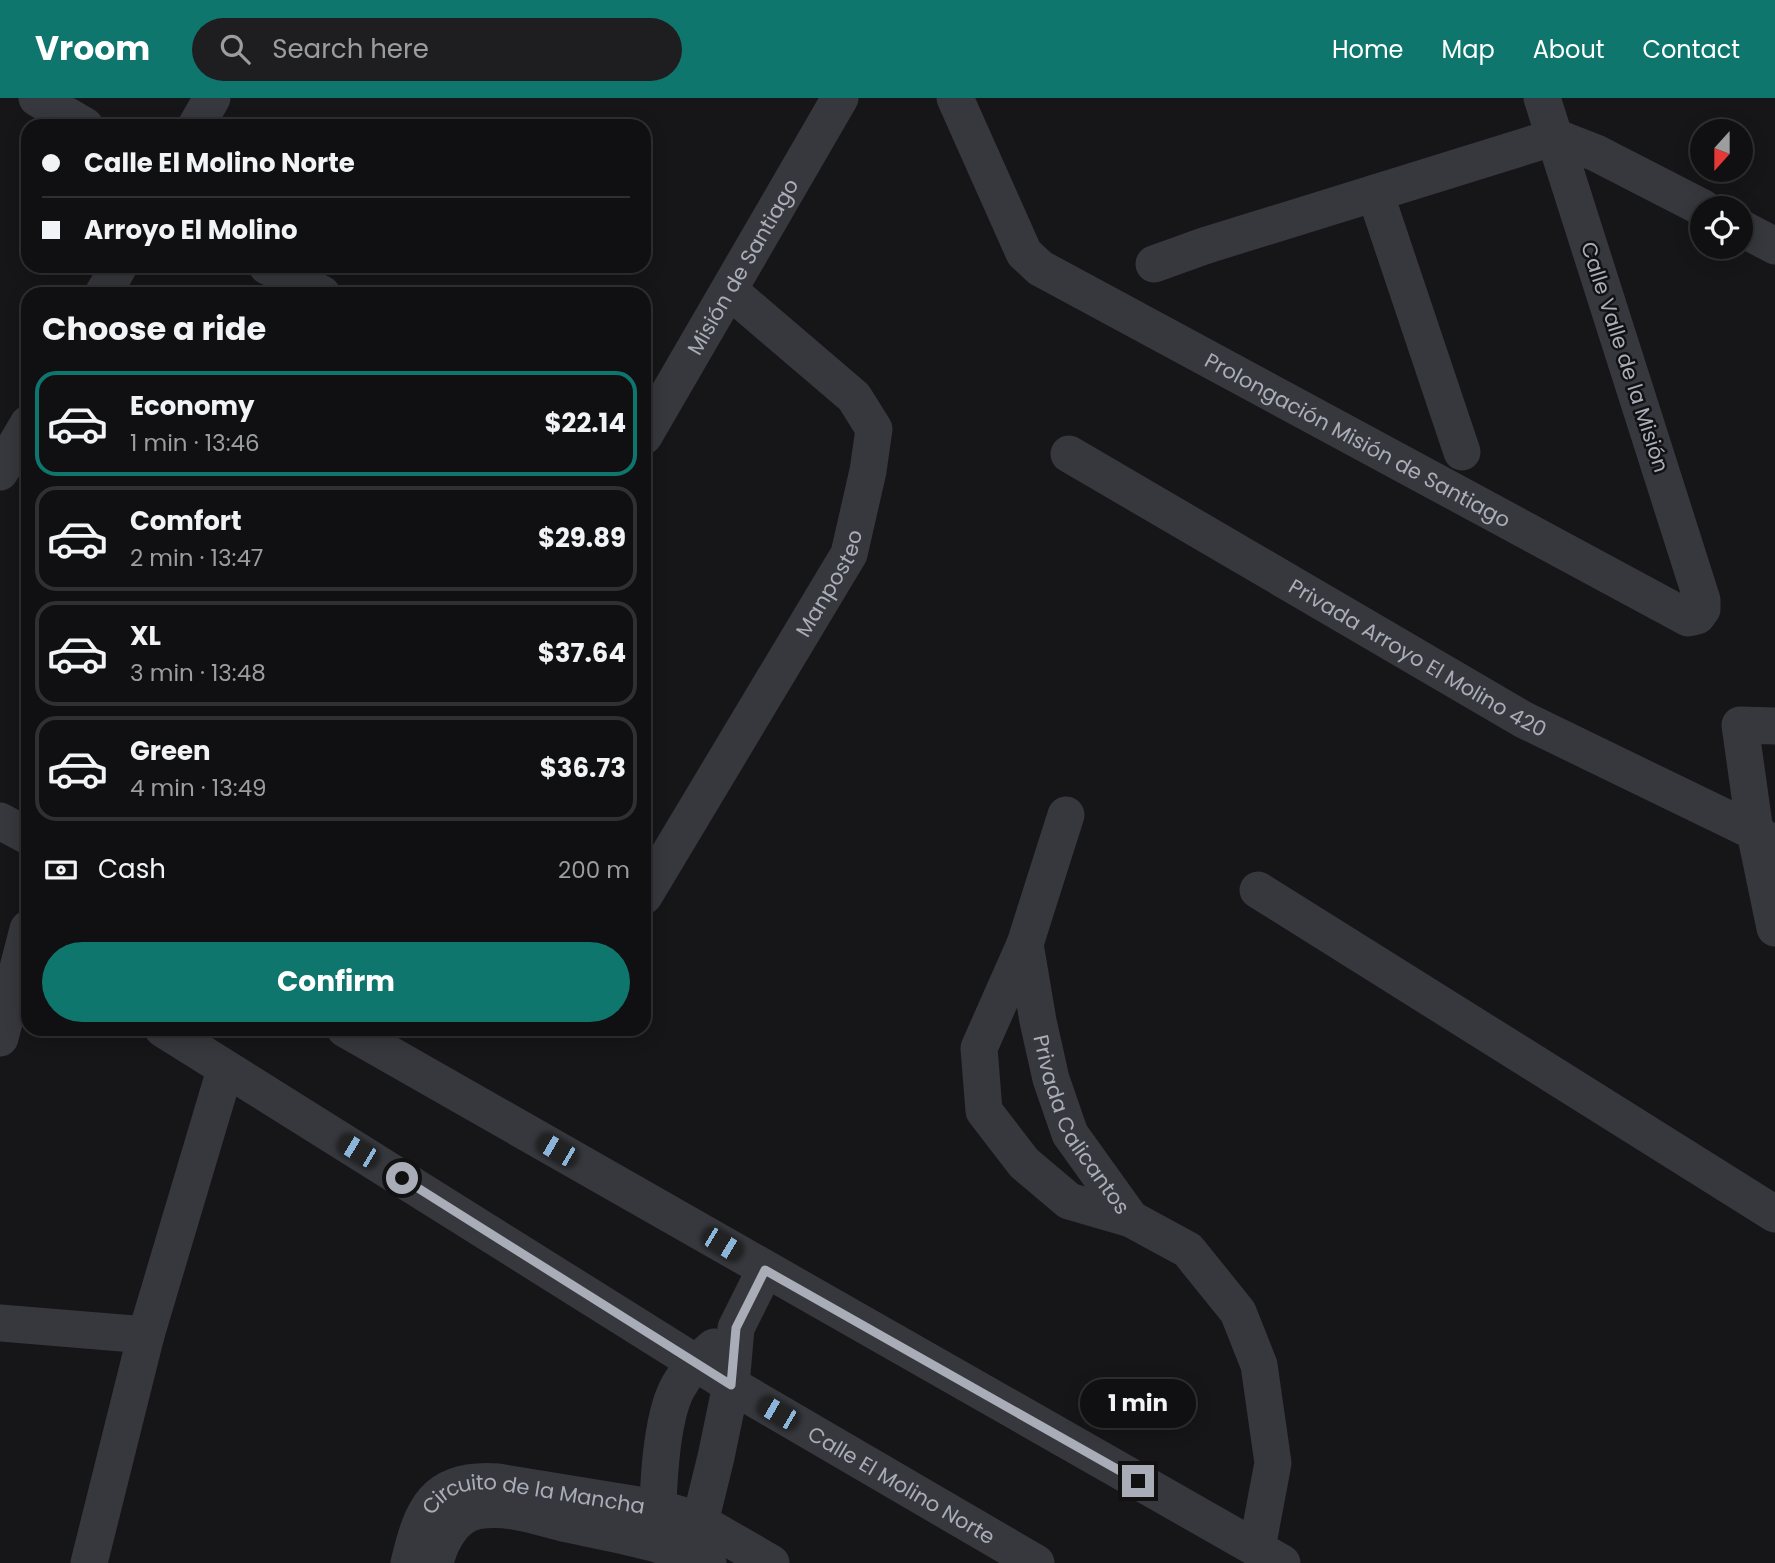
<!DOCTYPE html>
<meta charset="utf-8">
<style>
body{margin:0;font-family:Poppins,sans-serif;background:#1e1e20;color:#f1f3f6;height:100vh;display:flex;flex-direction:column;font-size:26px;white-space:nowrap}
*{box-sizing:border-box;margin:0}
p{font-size:23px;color:#9c9d9f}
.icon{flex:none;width:38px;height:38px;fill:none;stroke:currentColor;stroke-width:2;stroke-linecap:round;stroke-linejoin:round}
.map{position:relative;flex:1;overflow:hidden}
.side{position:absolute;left:21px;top:189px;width:630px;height:749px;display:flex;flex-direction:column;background:#101012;border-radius:21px;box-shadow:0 4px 18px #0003,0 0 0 2px #303032}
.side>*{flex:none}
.top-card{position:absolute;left:21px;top:21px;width:630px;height:154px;border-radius:21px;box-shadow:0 4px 18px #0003,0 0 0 2px #303032;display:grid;align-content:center;height:154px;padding:0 21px;background:#101012}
.needle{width:46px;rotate:201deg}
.tools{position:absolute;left:1690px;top:21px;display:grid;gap:14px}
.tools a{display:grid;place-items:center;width:63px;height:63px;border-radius:50%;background:#101012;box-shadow:0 4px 18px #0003,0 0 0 2px #303032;font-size:35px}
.end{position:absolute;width:32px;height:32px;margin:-16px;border:9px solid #a8adb8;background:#111;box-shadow:0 0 0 4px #111}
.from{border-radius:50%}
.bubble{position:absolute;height:49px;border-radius:24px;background:#101012;box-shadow:0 4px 18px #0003,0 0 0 2px #303032;font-size:23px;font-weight:700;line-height:49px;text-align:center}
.car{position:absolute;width:21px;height:42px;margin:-21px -10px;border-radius:9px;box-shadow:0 0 5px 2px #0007;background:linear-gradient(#222 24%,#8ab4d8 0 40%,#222 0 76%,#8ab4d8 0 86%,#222 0)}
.top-card b{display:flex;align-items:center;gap:24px;height:66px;font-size:26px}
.top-card b+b{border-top:2px solid #303032}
.top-card i{width:18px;height:18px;background:#f1f3f6}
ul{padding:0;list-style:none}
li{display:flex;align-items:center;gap:21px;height:105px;margin:0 14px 10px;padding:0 7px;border:4px solid #303032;border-radius:21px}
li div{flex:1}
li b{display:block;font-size:26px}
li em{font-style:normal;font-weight:700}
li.selected{border-color:#0f766e}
li>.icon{width:63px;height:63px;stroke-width:1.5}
h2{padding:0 21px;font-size:32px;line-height:84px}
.pay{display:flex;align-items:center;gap:18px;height:77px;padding:0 21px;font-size:26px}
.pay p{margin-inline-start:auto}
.primary-button{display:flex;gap:14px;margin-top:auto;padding:14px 21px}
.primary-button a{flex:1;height:80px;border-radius:42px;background:#0f766e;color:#fff;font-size:28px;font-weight:700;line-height:80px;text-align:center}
header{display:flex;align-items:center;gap:42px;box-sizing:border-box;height:98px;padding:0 35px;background:#0f766e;color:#fff}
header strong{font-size:33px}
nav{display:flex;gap:38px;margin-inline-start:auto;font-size:24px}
.search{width:490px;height:63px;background:#1e1e20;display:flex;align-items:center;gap:18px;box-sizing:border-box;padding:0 24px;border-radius:38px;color:#9c9d9f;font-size:26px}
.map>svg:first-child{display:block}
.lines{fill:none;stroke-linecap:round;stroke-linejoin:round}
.minor{stroke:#37383d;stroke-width:37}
.route{stroke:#a8adb8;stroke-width:9}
.labels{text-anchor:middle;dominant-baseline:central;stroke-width:5;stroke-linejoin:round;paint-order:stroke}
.street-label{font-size:21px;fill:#a8adb8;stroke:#111113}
</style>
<header>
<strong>Vroom</strong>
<div class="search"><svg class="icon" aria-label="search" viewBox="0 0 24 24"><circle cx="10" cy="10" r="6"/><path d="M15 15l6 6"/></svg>Search here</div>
<nav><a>Home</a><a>Map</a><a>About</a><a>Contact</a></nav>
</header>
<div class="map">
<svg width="1775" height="1465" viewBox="0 0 1775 1465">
<rect width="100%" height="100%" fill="#161618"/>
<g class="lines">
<!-- minor -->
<g class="minor">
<path d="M 37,0 L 85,28"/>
<path id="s1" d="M 955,0 L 1024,155 L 1040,170 L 1688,520 L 1697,518 L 1702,511 L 1702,502 L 1542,0"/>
<path d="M 196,28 L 212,0"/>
<path d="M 1375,95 L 1462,354"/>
<path d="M 1741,130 L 1775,148"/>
<path d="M 1154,166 L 1204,148 L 1555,39 L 1596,55 L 1703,110"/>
<path d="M 267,168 L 322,196"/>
<path d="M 103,196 L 119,168"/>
<path id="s2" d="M 644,338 L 840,0"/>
<path id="s3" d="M 1069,356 L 1524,622 L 1755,734 L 1775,747"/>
<path d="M 0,374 L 28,326"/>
<path d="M 1775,628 L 1740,627 L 1755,734 L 1775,830"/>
<path id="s4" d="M 1066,717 L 1025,846 L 1038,923 L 1051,981 L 1070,1036 L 1131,1121 L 1188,1152 L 1238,1214 L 1259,1267 L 1273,1365 L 1257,1450"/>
<path d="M 0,723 L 28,738"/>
<path d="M 1258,792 L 1775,1116"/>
<path id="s5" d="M 644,798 L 849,456 L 868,373 L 874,331 L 854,299 L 730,193"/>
<path d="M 1025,846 L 979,950 L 984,1013 L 1024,1065 L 1069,1103 L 1131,1121"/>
<path id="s6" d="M 163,931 L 731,1287 L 1036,1465"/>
<path d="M 345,931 L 1282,1465"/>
<path d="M 0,940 L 28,831"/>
<path d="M 0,1225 L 146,1237 L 225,972"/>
<path d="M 657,1433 C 658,1395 660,1321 678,1289 C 687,1272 700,1261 714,1249"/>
<path d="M 690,1447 L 700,1424 L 716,1359 L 731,1287 L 736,1230 L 765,1172"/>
<path d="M 89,1465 L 146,1237"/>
<path id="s7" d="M 409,1465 C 422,1411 434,1379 498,1384 L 657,1410 L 682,1417 L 700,1424 L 771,1465"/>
<path d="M 435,1465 C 440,1444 453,1418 477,1413 C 507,1407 538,1419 567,1426 C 615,1436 664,1444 708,1465"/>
</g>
</g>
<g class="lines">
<!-- route -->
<path class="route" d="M 402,1080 L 731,1287 L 736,1230 L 765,1172 L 1138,1383"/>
</g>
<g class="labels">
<!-- street labels -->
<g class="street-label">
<text stroke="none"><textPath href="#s2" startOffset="196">Misión de Santiago</textPath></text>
<text transform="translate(1625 259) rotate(72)">Calle Valle de la Misión</text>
<text stroke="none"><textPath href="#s1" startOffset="553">Prolongación Misión de Santiago</textPath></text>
<text stroke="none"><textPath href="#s5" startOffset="364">Manposteo</textPath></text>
<text stroke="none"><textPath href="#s3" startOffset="404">Privada Arroyo El Molino 420</textPath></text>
<text stroke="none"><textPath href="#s4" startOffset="327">Privada Calicantos</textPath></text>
<text stroke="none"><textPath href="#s6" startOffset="868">Calle El Molino Norte</textPath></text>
<text stroke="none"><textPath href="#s7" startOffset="170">Circuito de la Mancha</textPath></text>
</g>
</g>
</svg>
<div class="tools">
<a><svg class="needle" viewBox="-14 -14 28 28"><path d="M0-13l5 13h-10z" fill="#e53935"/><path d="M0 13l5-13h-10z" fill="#9c9d9f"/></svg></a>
<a><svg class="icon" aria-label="locate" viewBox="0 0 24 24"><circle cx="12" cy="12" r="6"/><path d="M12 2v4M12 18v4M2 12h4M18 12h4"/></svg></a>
</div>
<i class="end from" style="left:402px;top:1080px"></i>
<i class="end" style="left:1138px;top:1383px"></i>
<div class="bubble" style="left:1080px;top:1281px;width:116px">1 min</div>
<i class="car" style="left:557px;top:1052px;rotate:300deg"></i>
<i class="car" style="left:358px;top:1053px;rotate:301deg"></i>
<i class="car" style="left:722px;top:1146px;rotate:121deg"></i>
<i class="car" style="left:778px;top:1315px;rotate:300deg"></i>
<div class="top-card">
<b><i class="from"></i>Calle El Molino Norte</b>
<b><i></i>Arroyo El Molino</b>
</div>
<section class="side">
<h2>Choose a ride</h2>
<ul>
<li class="selected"><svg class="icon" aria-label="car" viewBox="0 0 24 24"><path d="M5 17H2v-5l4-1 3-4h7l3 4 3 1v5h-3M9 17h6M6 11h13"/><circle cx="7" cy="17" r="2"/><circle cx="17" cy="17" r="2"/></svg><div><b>Economy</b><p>1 min · 13:46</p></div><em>$22.14</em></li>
<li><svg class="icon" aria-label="car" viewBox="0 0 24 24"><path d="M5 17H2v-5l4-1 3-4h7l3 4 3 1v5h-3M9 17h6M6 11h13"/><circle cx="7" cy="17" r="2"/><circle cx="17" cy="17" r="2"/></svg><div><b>Comfort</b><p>2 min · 13:47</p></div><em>$29.89</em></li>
<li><svg class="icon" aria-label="car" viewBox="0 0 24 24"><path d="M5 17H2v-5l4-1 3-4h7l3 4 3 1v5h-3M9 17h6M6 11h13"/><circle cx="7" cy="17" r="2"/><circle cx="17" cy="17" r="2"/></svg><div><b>XL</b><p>3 min · 13:48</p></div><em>$37.64</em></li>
<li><svg class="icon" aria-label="car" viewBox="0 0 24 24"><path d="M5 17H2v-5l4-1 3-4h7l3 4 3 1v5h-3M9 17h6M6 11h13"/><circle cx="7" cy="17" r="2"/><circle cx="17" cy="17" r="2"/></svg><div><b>Green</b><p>4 min · 13:49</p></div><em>$36.73</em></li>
</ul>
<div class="pay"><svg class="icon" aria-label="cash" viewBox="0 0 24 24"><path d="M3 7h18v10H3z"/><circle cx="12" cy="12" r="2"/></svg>Cash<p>200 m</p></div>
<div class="primary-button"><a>Confirm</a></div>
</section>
</div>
